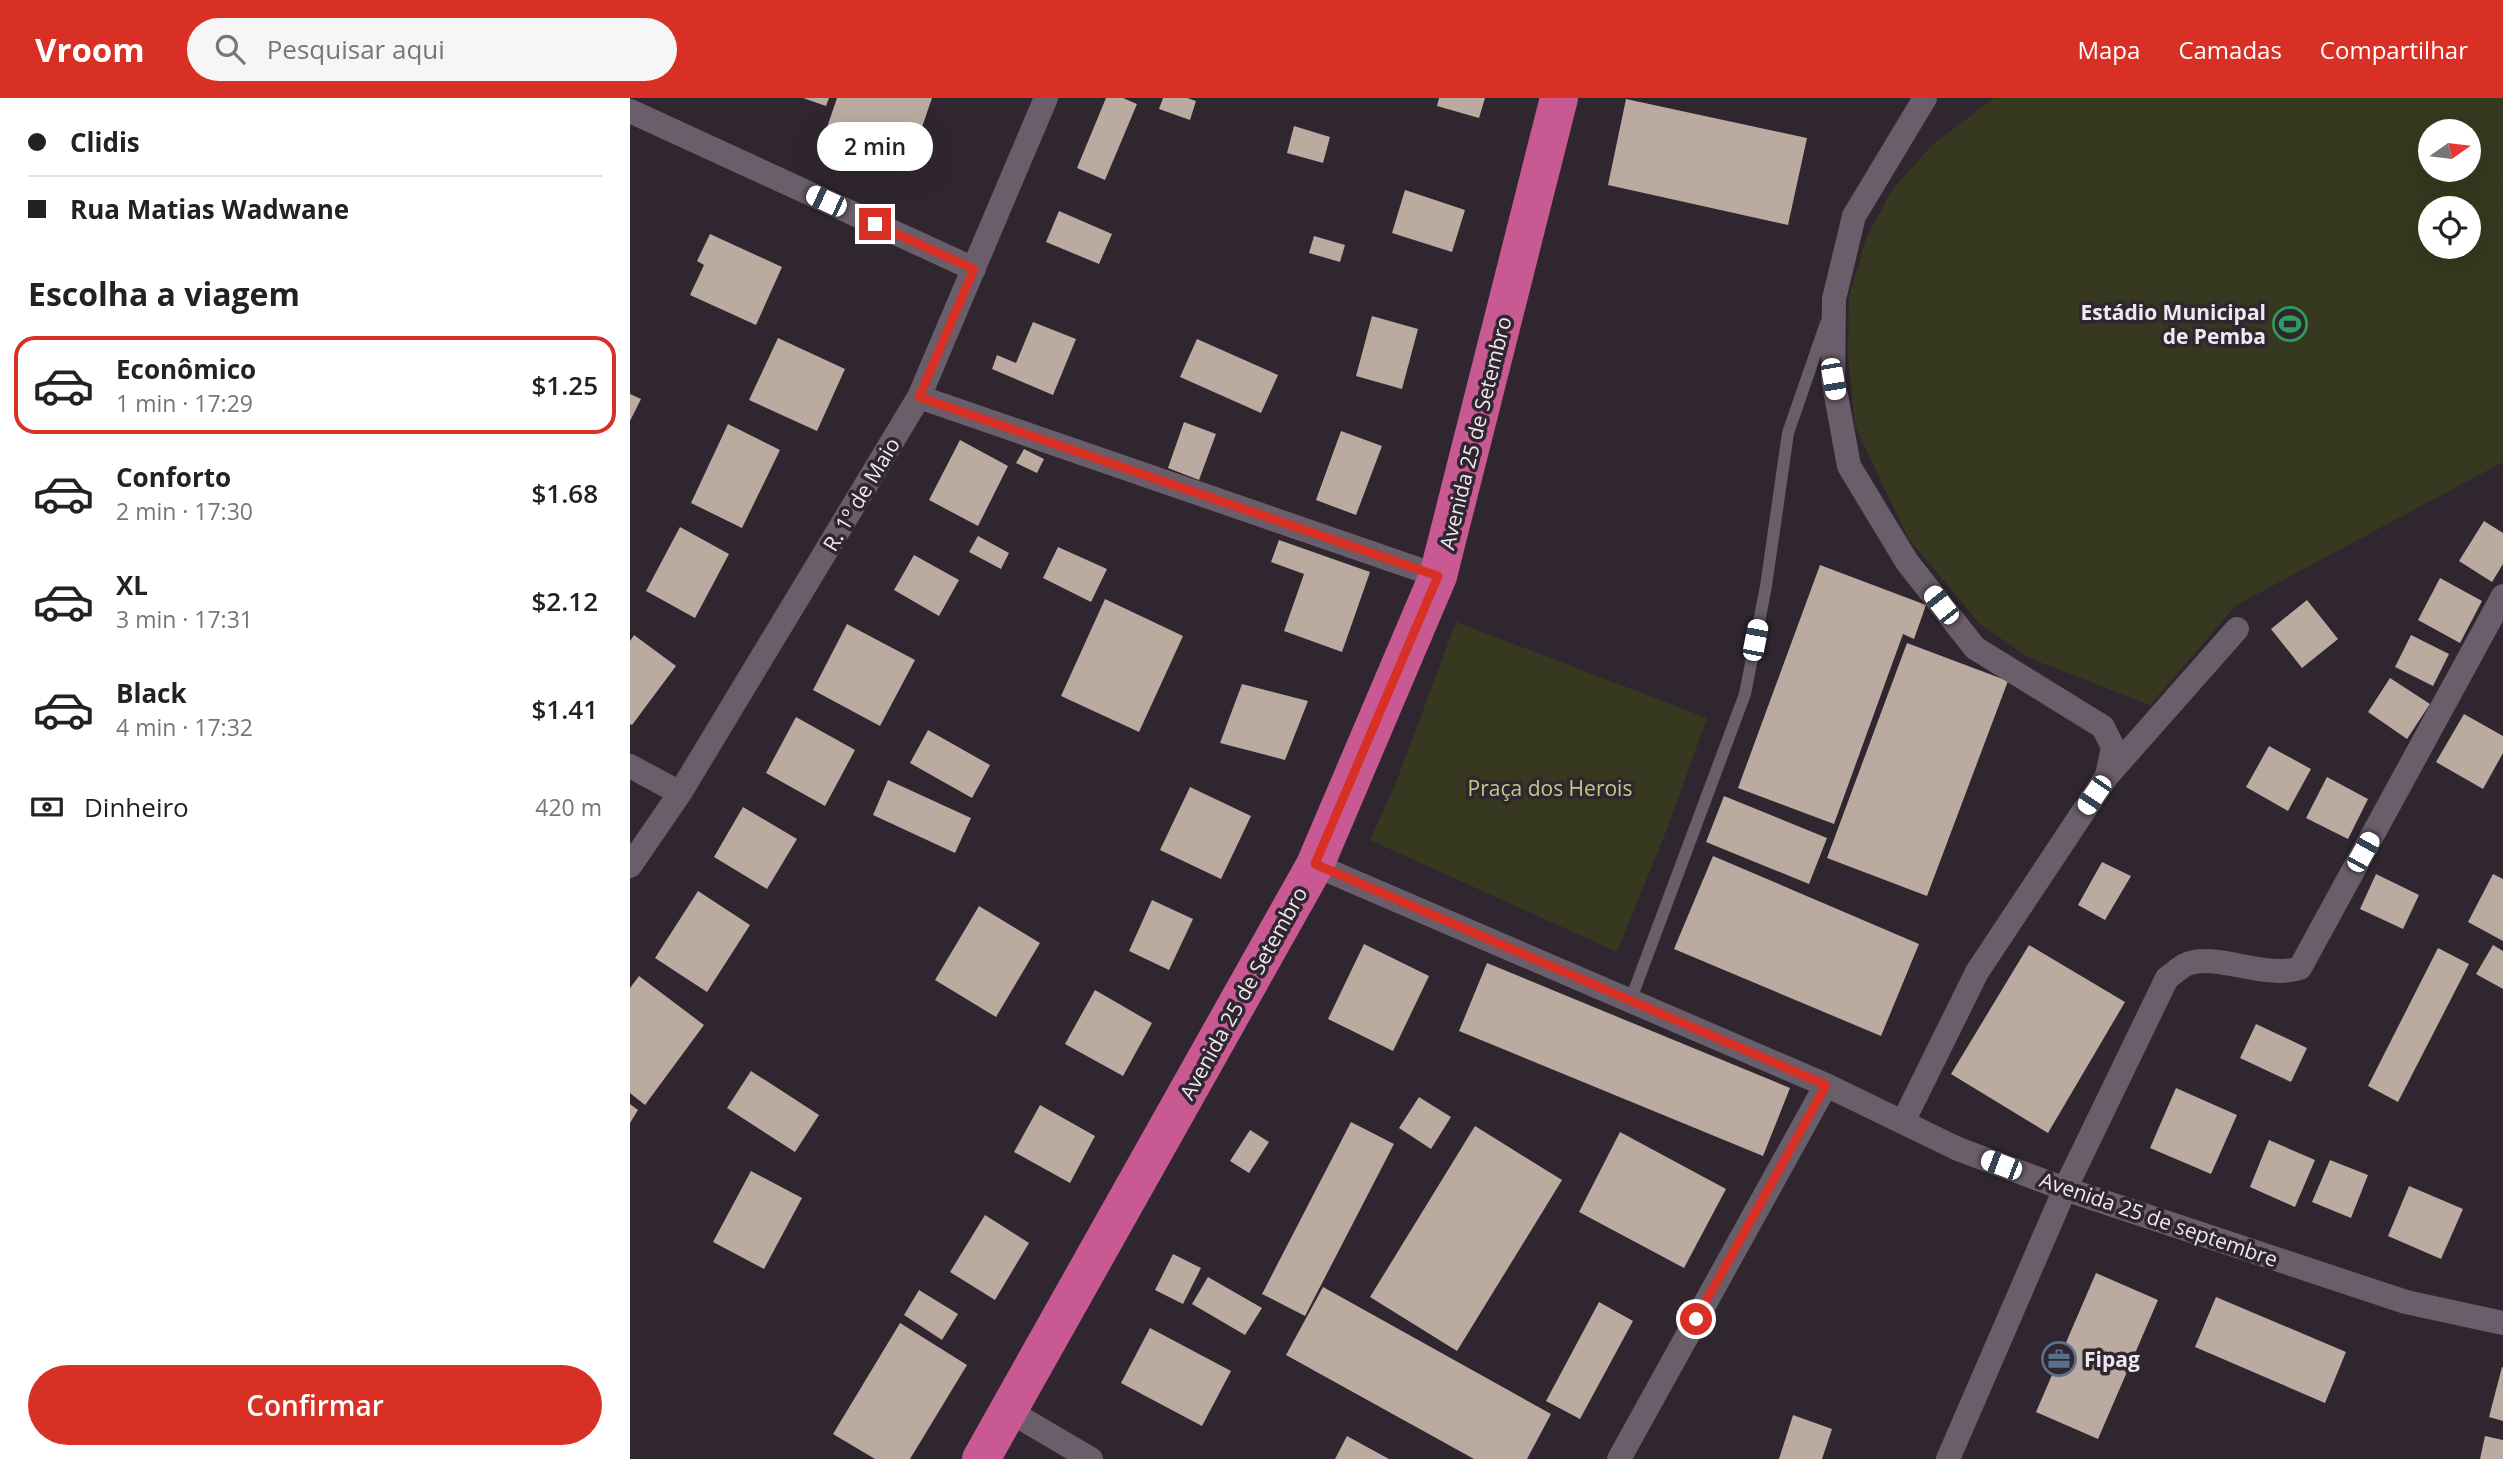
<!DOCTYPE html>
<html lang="pt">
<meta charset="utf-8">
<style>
body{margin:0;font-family:"Open Sans",sans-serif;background:#f6f6f6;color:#222;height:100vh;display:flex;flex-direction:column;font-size:26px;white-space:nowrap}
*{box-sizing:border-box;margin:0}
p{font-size:23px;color:#767676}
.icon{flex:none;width:38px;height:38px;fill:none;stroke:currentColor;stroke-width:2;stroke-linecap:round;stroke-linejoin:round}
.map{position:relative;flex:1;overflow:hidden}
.panel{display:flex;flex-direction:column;background:#fff;width:630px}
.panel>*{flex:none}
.hud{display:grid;align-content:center;height:154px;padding:0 28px;background:#fff}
.needle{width:46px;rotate:76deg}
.buttons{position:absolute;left:1788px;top:21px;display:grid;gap:14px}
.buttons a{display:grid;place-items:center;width:63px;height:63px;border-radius:50%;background:#fff;box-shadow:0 7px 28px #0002;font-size:35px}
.end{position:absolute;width:32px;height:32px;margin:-16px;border:9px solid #d93025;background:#fff;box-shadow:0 0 0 4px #fff}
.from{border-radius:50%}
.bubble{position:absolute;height:49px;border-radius:24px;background:#fff;box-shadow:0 7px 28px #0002;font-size:23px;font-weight:600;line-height:49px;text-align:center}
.car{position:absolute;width:21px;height:42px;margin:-21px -10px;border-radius:9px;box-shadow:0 0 5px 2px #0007;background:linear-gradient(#fff 24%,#345 0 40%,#fff 0 76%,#345 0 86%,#fff 0)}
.hud b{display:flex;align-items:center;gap:24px;height:66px;font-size:26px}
.hud b+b{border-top:2px solid #e0e0e0}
.hud i{width:18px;height:18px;background:#222}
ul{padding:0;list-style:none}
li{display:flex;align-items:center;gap:21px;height:98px;margin:0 14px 10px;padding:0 14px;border:4px solid transparent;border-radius:21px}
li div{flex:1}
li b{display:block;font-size:26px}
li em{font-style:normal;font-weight:600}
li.on{border-color:#d93025}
li>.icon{width:63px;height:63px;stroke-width:1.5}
h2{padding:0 28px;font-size:32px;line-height:84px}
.pay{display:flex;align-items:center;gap:18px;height:77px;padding:0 28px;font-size:26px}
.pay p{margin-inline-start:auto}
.primary-button{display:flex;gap:14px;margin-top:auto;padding:14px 28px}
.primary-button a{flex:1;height:80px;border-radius:42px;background:#d93025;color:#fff;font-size:28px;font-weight:600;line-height:80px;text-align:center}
header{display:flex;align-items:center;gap:42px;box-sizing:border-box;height:98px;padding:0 35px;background:#d93025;color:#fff}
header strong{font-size:33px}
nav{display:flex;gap:38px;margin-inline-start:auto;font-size:24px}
.search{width:490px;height:63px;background:#f6f6f6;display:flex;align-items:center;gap:18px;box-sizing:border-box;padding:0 24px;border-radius:38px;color:#767676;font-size:26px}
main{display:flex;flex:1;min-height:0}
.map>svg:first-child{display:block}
.green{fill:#36391f;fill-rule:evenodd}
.building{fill:#baaaa0}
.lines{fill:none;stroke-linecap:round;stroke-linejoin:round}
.lane{stroke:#695e69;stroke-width:12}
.street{stroke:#695e69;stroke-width:24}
.highway{stroke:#c85993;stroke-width:38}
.route{stroke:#d93025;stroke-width:9}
.labels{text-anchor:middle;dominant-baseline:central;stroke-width:7;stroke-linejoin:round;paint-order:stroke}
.poi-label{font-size:21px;font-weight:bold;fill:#efe8ef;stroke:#302630;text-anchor:end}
.street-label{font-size:21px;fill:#efe8ef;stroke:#302630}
.park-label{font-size:21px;fill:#c2ca85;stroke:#302630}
</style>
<header>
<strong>Vroom</strong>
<div class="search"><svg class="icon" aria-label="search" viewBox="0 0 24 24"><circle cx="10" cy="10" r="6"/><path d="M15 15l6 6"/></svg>Pesquisar aqui</div>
<nav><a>Mapa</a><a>Camadas</a><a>Compartilhar</a></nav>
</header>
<main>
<section class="panel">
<div class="hud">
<b><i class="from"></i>Clidis</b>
<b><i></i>Rua Matias Wadwane</b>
</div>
<h2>Escolha a viagem</h2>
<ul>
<li class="on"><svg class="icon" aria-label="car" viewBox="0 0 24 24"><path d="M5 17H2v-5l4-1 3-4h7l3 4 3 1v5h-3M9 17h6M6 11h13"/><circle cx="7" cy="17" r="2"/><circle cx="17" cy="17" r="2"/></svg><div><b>Econômico</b><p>1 min · 17:29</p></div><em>$1.25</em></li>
<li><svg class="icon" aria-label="car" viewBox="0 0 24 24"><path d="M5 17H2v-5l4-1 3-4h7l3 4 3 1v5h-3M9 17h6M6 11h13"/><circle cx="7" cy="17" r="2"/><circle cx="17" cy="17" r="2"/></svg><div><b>Conforto</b><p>2 min · 17:30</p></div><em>$1.68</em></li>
<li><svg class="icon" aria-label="car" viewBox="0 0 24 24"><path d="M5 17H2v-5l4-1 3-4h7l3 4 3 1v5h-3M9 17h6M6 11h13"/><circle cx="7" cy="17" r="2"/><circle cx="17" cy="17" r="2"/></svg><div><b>XL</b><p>3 min · 17:31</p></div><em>$2.12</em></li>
<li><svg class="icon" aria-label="car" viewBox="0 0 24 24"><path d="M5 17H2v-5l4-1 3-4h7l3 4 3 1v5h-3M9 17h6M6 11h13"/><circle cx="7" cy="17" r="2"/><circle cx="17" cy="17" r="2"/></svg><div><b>Black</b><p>4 min · 17:32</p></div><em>$1.41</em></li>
</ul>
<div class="pay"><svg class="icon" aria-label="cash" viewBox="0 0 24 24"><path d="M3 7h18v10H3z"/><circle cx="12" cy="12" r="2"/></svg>Dinheiro<p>420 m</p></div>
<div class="primary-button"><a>Confirmar</a></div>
</section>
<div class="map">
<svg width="1873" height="1361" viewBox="0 0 1873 1361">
<rect width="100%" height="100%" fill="#302630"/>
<!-- green -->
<path class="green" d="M 1364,0 L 1873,0 L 1873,364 L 1605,508 L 1520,607 L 1399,560 L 1350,526 L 1278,440 L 1225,328 L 1218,257 L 1219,199 L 1237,138 L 1263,91 L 1302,47 ZM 1801,33 L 1839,33 L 1839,72 L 1801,72 ZM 1801,110 L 1839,110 L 1839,149 L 1801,149 Z
M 826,524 L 1077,620 L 1039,726 L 987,854 L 740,742 L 767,682 Z"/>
<!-- building -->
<path class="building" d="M 173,0 L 199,0 L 196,8 Z
M 207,0 L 302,0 L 279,67 L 194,38 Z
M 476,0 L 493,0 L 507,6 L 475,82 L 447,70 Z
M 533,0 L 557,0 L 566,3 L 560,22 L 529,11 Z
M 809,0 L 855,0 L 849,20 L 807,8 Z
M 996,1 L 1177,40 L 1158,127 L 978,87 Z
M 664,28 L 700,39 L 693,65 L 657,55 Z
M 775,92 L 835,112 L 822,154 L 762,135 Z
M 429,113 L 482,136 L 469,166 L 416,144 Z
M 80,136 L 152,169 L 126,227 L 60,197 L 74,167 L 67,163 Z
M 684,138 L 715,147 L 710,164 L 679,155 Z
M 742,218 L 788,231 L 772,291 L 726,278 Z
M 403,224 L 446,241 L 423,297 L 362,271 L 367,257 L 386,265 Z
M 148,240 L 215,271 L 187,333 L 119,302 Z
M 567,241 L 648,277 L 631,315 L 550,279 Z
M 0,296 L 11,301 L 0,323 Z
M 554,324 L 586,336 L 569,382 L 538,370 Z
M 98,326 L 150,352 L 112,430 L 61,405 Z
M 711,333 L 752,348 L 726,417 L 686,402 Z
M 330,342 L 378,368 L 348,428 L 299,402 Z
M 394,351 L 414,361 L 407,375 L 386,365 Z
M 1854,423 L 1873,435 L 1873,466 L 1862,484 L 1829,463 Z
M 50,429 L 99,456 L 65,520 L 16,493 Z
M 348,438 L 379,455 L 371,471 L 339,454 Z
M 649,442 L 740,474 L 712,554 L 654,533 L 674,476 L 641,464 Z
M 428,449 L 477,471 L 461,504 L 413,480 Z
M 284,457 L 329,482 L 309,518 L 264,492 Z
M 1190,467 L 1296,507 L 1284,541 L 1273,536 L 1204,726 L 1108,690 Z
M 1810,480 L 1852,503 L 1830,545 L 1788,522 Z
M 475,501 L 553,538 L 509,634 L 431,598 Z
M 1677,502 L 1708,541 L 1672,570 L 1641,531 Z
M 217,526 L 285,562 L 250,628 L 183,592 Z
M 4,537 L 46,568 L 2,627 L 0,626 L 0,543 Z
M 1781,537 L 1819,556 L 1803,588 L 1765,569 Z
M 1277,545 L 1378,583 L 1297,798 L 1197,760 Z
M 1760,580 L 1800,606 L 1777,641 L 1738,614 Z
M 612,586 L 678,603 L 655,662 L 590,645 Z
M 1834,616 L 1873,638 L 1873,655 L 1853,691 L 1806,664 Z
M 166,619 L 225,652 L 195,708 L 136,675 Z
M 298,632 L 360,667 L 342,700 L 280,665 Z
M 1639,648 L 1681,671 L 1658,713 L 1616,689 Z
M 1697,679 L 1738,701 L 1718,741 L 1676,720 Z
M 258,682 L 341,720 L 325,755 L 243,717 Z
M 560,689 L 621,718 L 591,781 L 530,752 Z
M 1094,698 L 1197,740 L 1179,786 L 1076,744 Z
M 113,709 L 167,741 L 137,791 L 84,759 Z
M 1083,758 L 1289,846 L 1251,938 L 1044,851 Z
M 1472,764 L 1501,778 L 1475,822 L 1448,807 Z
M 1746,776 L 1789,797 L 1773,831 L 1730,811 Z
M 1863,776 L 1873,781 L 1873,843 L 1838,824 Z
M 68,793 L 120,827 L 77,894 L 25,860 Z
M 522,802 L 563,821 L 539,872 L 499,853 Z
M 349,808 L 410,845 L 366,919 L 305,882 Z
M 734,846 L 799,878 L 763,953 L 698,921 Z
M 1399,847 L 1495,904 L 1418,1035 L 1321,976 Z
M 1863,847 L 1873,853 L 1873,891 L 1846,876 Z
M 1808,850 L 1839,866 L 1768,1004 L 1738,988 Z
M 857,865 L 1160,990 L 1133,1058 L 829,933 Z
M 9,878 L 74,927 L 15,1007 L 0,995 L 0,890 Z
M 465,892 L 522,925 L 493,978 L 435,946 Z
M 1626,926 L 1677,950 L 1661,984 L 1610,960 Z
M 121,973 L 189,1017 L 165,1054 L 97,1010 Z
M 1546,990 L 1607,1017 L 1581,1076 L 1520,1050 Z
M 789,999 L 821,1019 L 801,1051 L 769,1030 Z
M 0,1006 L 8,1012 L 0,1025 Z
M 410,1007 L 465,1038 L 440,1085 L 384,1054 Z
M 721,1024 L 764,1046 L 675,1218 L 632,1196 Z
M 845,1028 L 932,1082 L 827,1253 L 740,1199 Z
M 620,1032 L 639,1044 L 619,1075 L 600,1063 Z
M 990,1034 L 1096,1091 L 1054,1170 L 949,1114 Z
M 1639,1042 L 1685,1062 L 1665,1109 L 1620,1089 Z
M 1700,1062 L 1738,1077 L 1721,1120 L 1682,1104 Z
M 121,1073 L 172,1100 L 134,1171 L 83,1144 Z
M 1779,1088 L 1833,1111 L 1811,1161 L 1758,1138 Z
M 355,1117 L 399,1145 L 365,1202 L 320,1174 Z
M 543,1156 L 571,1170 L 553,1206 L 525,1192 Z
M 1466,1175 L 1528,1202 L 1468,1341 L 1406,1314 Z
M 578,1179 L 632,1210 L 615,1237 L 562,1206 Z
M 693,1189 L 921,1316 L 897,1361 L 844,1361 L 656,1257 Z
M 289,1192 L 328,1216 L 312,1242 L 274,1217 Z
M 1586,1199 L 1716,1254 L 1695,1305 L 1565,1249 Z
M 969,1204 L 1003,1223 L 950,1321 L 916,1303 Z
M 270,1225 L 337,1267 L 280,1361 L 245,1361 L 203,1336 Z
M 520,1230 L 601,1273 L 572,1328 L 491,1285 Z
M 1872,1269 L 1873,1269 L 1873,1323 L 1859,1319 Z
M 1163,1317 L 1202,1331 L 1192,1361 L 1149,1361 Z
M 717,1338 L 759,1361 L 705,1361 Z
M 1855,1338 L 1873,1342 L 1873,1361 L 1850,1361 Z"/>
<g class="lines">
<!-- lane -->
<path class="lane" d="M 1001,901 L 1115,596 L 1136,488 L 1158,335 L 1196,225"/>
<!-- street -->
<path class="street" d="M 0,13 L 344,171
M 289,299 L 808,478
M 0,668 L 50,695
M 1478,677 L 1607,531
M 685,767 L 1196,987 L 1328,1051 L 1435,1091 L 1776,1204 L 1873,1225
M 0,768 L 50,695 L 289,299 L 416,0
M 1273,1024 L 1347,874 L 1477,678 L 1483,649 L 1473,629 L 1345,550 L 1277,464 L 1219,368 L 1203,281 L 1204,201 L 1224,118 L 1295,0
M 379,1313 L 461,1361
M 989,1361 L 1196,987
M 1318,1361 L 1435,1091 L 1537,880 C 1543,876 1549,870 1555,867 C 1585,853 1635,882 1670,870 L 1873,498"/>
<!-- highway -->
<path class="highway" d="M 351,1361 L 685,767 L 808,478 L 929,0"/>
</g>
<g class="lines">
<!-- route -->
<path class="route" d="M 245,126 L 344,171 L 289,299 L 808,478 L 685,766 L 1196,987 L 1066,1221"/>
</g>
<!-- icons -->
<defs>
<g id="stadium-ring" transform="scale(1.75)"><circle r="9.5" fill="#302630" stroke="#2e9e5b" stroke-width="1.5"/><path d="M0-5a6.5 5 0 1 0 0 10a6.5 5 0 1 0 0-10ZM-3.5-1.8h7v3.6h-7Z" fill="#2e9e5b"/></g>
<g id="office-ring" transform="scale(1.75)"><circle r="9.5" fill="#302630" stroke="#5c6f8a" stroke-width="1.5"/><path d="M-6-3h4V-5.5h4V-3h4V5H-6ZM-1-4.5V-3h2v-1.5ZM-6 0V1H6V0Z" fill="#5c6f8a"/></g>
</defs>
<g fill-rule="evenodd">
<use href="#stadium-ring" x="1660" y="226"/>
<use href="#office-ring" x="1429" y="1261"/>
</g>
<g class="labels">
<!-- poi labels -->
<g class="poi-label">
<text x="1636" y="214">Estádio Municipal<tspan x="1636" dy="24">de Pemba</tspan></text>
<text x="1454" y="1261" text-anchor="start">Fipag</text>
</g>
<!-- street labels -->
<g class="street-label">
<text transform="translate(845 335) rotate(-76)">Avenida 25 de Setembro</text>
<text transform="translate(231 396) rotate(-59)">R. 1º de Maio</text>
<text transform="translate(613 895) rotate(-61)">Avenida 25 de Setembro</text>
<text transform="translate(1529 1121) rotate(19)">Avenida 25 de septembre</text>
</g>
<!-- park labels -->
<g class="park-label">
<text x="920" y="690">Praça dos Herois</text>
</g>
</g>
</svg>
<div class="buttons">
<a><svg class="needle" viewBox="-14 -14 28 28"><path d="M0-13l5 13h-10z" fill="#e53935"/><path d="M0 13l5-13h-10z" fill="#767676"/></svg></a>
<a><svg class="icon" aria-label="locate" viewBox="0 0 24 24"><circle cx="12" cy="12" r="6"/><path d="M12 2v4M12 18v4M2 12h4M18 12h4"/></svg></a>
</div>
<i class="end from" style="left:1066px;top:1221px"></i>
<i class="end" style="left:245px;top:126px"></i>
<div class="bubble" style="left:187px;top:24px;width:116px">2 min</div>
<i class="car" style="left:196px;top:103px;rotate:295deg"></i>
<i class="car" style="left:1203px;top:281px;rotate:170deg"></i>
<i class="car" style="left:1311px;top:507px;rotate:322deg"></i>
<i class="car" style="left:1125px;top:542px;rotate:11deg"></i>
<i class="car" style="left:1464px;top:697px;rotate:214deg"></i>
<i class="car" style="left:1733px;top:754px;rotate:29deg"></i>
<i class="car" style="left:1371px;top:1067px;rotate:291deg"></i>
</div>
</main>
